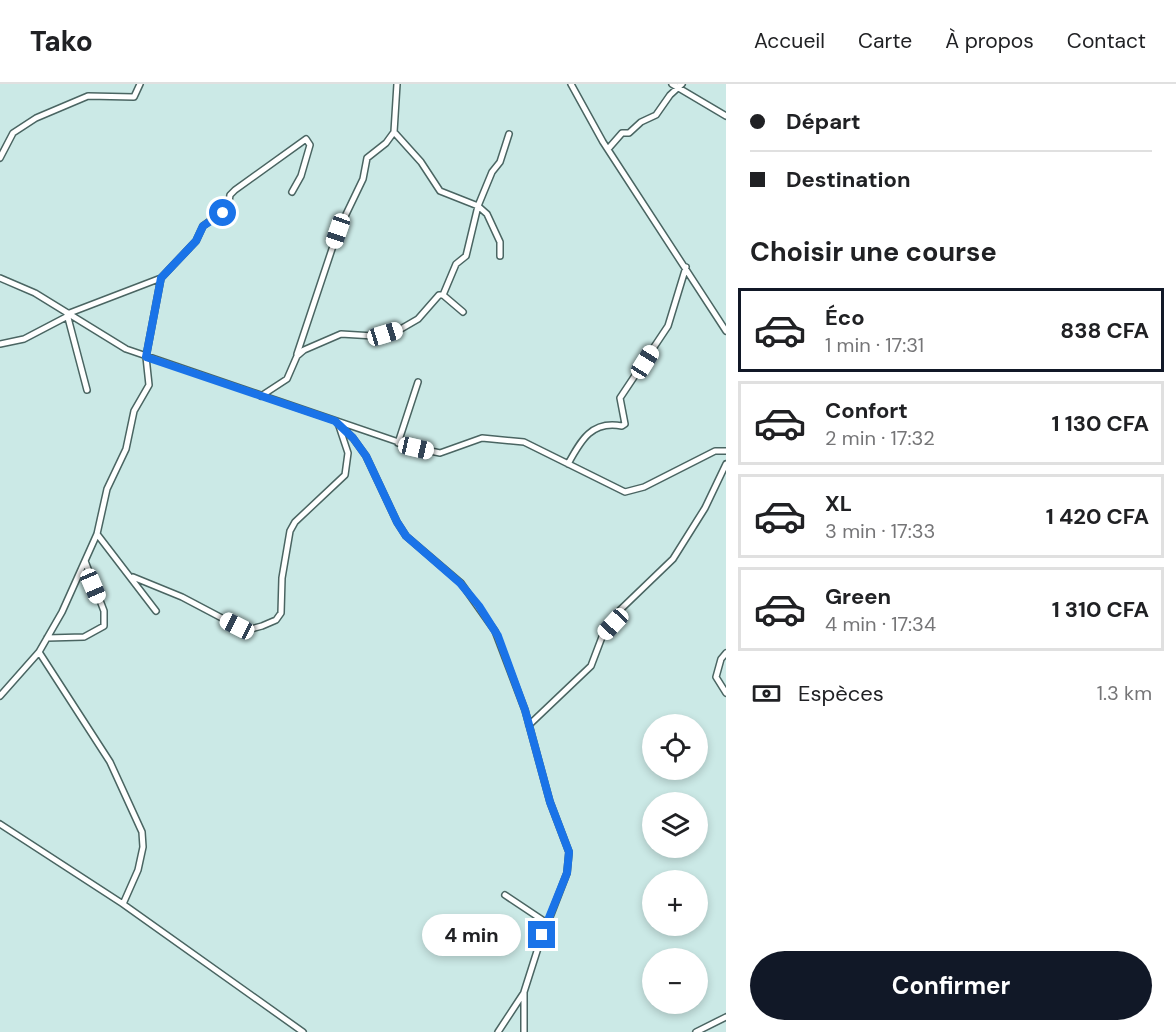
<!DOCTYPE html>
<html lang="fr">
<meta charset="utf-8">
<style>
body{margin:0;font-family:"DM Sans",sans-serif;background:#f6f6f6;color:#202124;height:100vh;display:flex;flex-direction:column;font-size:22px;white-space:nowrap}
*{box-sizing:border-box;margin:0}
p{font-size:20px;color:#757577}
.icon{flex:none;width:33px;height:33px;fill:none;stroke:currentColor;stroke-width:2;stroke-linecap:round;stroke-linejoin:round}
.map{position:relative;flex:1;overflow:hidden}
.side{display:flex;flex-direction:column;background:#fff;width:450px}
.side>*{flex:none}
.guide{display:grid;align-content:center;height:132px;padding:0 24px;background:#fff}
.buttons{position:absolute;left:642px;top:630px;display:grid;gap:12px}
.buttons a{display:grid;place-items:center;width:66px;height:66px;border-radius:50%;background:#fff;box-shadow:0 3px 9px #0003;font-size:30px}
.end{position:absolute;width:27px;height:27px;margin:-14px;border:8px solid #1a73e8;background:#fff;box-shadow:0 0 0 3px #fff}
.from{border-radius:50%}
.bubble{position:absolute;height:42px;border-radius:21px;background:#fff;box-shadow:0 3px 9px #0003;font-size:20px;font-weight:700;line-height:42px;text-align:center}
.car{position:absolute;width:18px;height:36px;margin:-18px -9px;border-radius:8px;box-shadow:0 0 4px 2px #0007;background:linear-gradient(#fff 24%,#345 0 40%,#fff 0 76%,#345 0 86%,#fff 0)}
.guide b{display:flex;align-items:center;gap:21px;height:57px;font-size:22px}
.guide b+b{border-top:2px solid #e0e0e0}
.guide i{width:15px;height:15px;background:#202124}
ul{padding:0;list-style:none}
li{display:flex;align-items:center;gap:18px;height:84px;margin:0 12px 9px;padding:0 12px;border:3px solid #e0e0e0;border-radius:0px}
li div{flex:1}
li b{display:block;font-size:22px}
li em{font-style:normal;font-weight:700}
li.current{border-color:#111827}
li>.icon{width:54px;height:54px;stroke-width:1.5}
h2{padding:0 24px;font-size:27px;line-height:72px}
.pay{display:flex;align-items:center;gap:15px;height:66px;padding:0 24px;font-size:22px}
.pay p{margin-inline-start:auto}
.primary-button{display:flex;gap:12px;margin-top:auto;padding:12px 24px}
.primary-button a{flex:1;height:69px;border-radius:36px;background:#111827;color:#fff;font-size:24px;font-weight:700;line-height:69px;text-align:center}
header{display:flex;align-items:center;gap:36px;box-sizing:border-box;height:84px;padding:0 30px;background:#fff;border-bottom:2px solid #e0e0e0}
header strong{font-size:28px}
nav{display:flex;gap:33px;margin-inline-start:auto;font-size:21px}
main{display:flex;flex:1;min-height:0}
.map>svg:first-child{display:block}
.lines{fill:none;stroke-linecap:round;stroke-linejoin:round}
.minor-casing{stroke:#4a6562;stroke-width:8}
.minor{stroke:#fff;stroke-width:5}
.route{stroke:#1a73e8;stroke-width:8}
</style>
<header>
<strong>Tako</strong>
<nav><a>Accueil</a><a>Carte</a><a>À propos</a><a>Contact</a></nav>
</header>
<main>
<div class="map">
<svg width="726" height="948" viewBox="0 0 726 948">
<rect width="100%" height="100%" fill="#cbe9e6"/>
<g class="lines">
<!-- minor casing -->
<g class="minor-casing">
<path id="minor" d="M 397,0 L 394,48 L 421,78 L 440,107 L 478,122 L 487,130 L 500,158 L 500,172
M 571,0 L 603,58 L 726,247
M 672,0 L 726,32
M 608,65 L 622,49 L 629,49 L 641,38 L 656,31 L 670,11 L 682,0
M 0,74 L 13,49 L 36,34 L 88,12 L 134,13 L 140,0
M 0,194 L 35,209 L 126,265 L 416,364 L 440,369 L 482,354 L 524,358 L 625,408 L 644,403 L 715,367 L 726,367
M 443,211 L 456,180 L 466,172 L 478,122 L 492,88 L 500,78 L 509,50
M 0,260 L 24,255 L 68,232
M 297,270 L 338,147 L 363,95 L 367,74 L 386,59 L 394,48
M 87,306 L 67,230 L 161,194 L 196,157 L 203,142 L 228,124 L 230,111 L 235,106 L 306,55 L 310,61 L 301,92 L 292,108
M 261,312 L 287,295 L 297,272 L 304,266 L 341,250 L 374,252 L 399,246 L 418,235 L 439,211 L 443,211 L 463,228
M 338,340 L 353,354 L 366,372 L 397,438 L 406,452 L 461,499 L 495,547 L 525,626 L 550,718 L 569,768 L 567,789 L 538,864 L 524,908 L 524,948
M 398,359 L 418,298
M 568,380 C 581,356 592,336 622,342 L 625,340 L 620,314 L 668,242 L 686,183
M 97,450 L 156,527
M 133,493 L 182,513 L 237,542 L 251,545 L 262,542 L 276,536 L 281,529 L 282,494 L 290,447 L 295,438 L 345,391 L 348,369 L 339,342
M 47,554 L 84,553 L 104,542 L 104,527 L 85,477
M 39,568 L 110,678 L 142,748 L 143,763 L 138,786 L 123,820
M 726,569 L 721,575 L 716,593 L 726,609
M 0,612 L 39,568 L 62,528 L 97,450 L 107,405 L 126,365 L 134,327 L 149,301 L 146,273 L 161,194
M 529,641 L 591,582 L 602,553 L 613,540 L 620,526 L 673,475 L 705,424 L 726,380
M 0,740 L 123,820 L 303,948
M 505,811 L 547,839
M 498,948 L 523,910
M 696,948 L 726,933"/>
</g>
<!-- minor -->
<use href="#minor" class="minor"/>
</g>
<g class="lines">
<!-- route -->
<path class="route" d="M 223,129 L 203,142 L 196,157 L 161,194 L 146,273 L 335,337 L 353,354 L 366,372 L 397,438 L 406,452 L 460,499 L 479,522 L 498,552 L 525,626 L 550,718 L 569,768 L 567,789 L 542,851"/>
</g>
</svg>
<div class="buttons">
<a><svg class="icon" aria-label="locate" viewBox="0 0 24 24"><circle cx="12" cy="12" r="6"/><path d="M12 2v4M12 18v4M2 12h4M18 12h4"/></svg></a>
<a><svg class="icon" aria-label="layers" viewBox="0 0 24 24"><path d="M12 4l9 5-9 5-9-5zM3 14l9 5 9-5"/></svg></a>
<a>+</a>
<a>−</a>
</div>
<i class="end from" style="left:223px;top:129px"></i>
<i class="end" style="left:542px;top:851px"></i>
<div class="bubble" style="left:422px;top:830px;width:99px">4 min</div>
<i class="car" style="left:338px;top:147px;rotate:199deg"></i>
<i class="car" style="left:385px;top:250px;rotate:73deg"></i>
<i class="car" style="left:645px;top:278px;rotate:32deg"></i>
<i class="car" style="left:416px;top:364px;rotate:103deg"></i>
<i class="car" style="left:93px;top:502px;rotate:157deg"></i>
<i class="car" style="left:613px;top:540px;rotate:223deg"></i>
<i class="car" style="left:237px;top:542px;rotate:297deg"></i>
</div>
<section class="side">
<div class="guide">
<b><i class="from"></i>Départ</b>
<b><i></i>Destination</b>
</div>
<h2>Choisir une course</h2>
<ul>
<li class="current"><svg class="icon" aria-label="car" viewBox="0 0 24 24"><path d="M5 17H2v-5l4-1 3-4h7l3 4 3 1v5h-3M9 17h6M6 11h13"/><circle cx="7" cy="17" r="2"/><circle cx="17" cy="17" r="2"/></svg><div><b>Éco</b><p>1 min · 17:31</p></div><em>838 CFA</em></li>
<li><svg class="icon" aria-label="car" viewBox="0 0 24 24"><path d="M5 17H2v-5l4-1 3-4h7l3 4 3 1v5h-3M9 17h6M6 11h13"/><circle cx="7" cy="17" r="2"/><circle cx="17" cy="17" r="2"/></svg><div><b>Confort</b><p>2 min · 17:32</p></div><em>1 130 CFA</em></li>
<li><svg class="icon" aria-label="car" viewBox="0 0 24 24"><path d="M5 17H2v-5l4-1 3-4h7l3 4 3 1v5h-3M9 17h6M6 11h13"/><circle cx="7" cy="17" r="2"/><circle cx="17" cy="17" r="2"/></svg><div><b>XL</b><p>3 min · 17:33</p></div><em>1 420 CFA</em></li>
<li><svg class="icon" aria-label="car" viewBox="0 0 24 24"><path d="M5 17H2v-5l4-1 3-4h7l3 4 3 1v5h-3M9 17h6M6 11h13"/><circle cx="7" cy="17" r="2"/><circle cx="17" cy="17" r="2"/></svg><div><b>Green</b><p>4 min · 17:34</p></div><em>1 310 CFA</em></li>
</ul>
<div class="pay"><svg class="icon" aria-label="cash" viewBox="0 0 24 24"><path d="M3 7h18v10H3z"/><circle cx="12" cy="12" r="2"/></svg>Espèces<p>1.3 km</p></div>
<div class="primary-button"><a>Confirmer</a></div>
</section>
</main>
